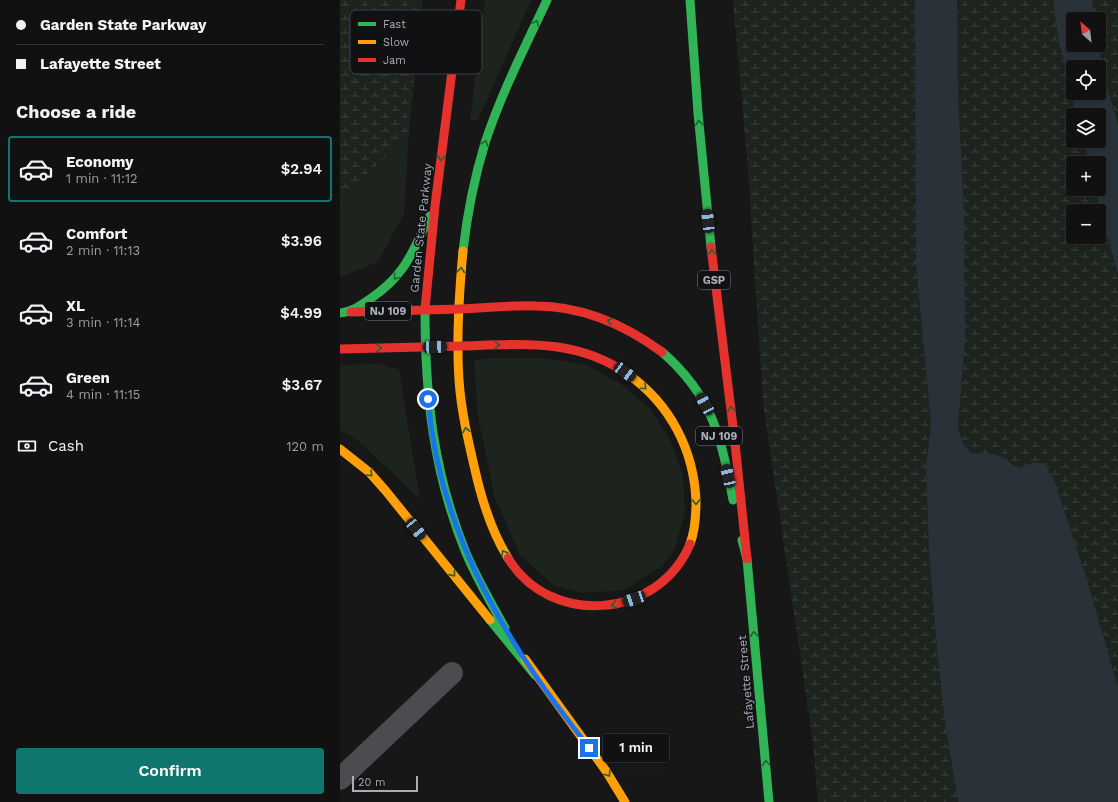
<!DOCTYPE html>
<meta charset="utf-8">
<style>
body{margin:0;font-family:"Work Sans",sans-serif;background:#1e1f1f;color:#f1f3f6;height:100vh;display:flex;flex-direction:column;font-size:15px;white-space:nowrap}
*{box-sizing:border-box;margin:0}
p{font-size:13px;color:#9c9d9f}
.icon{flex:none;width:22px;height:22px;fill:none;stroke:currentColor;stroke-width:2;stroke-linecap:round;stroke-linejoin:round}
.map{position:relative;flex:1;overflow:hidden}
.panel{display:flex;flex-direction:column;background:#111;width:340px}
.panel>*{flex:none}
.top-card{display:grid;align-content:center;height:88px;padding:0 16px;background:#111}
.needle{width:26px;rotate:332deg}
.controls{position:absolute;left:726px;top:12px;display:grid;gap:8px}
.controls a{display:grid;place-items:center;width:40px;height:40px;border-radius:4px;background:#111;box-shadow:0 2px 6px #0003,0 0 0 1px #303131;font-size:20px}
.scale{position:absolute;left:12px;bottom:10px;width:66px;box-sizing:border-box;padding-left:4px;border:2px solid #a8adb8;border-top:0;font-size:11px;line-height:14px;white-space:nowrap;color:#a8adb8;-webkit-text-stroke:3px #111113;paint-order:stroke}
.end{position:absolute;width:18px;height:18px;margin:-9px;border:5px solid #1a73e8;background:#fff;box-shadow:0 0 0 2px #fff}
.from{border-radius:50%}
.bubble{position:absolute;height:28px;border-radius:4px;background:#111;box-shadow:0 2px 6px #0003,0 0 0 1px #303131;font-size:13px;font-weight:600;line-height:28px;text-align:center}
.car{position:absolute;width:12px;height:24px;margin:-12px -6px;border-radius:5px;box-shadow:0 0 3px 1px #0007;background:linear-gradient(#222 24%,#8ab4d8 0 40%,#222 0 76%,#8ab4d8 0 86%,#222 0)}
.top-card b{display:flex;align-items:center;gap:14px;height:38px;font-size:15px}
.top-card b+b{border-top:1px solid #303131}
.top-card i{width:10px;height:10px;background:#f1f3f6}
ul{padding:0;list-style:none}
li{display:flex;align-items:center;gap:12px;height:66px;margin:0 8px 6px;padding:0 8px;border:2px solid transparent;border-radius:4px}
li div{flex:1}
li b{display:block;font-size:15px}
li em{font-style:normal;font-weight:600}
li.active{border-color:#0f766e}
li>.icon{width:36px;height:36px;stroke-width:1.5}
h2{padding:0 16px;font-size:18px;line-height:48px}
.pay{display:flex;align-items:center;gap:10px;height:44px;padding:0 16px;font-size:15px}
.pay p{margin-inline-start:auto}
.primary-button{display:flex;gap:8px;margin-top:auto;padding:8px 16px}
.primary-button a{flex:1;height:46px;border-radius:4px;background:#0f766e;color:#fff;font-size:16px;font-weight:600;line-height:46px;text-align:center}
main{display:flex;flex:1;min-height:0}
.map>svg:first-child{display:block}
.grass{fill:#1d241e}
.wetland{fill:url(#wetland-marsh);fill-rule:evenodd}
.water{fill:#2a3239;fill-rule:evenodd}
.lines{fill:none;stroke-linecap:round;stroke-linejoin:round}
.street{stroke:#4b4c50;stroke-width:22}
.fast{stroke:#30b455;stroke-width:9}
.slow{stroke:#ff9f0a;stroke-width:9}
.jam{stroke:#e5322d;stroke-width:9}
.oneway{stroke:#206234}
.route{stroke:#1a73e8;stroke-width:5}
.labels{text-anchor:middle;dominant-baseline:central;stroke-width:3;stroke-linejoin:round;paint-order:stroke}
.shield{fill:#111113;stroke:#7b7e86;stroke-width:1}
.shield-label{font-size:11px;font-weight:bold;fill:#a8adb8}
.street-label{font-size:12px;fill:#a8adb8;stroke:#111113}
.key{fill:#111113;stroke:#3e4045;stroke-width:1}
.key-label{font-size:11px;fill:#a8adb8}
</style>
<main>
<section class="panel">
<div class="top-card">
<b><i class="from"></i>Garden State Parkway</b>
<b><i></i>Lafayette Street</b>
</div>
<h2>Choose a ride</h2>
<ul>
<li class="active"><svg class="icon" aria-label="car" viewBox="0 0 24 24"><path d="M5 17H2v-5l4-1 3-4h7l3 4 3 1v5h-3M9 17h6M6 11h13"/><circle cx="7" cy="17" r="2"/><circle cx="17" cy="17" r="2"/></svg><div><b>Economy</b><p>1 min · 11:12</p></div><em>$2.94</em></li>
<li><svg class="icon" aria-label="car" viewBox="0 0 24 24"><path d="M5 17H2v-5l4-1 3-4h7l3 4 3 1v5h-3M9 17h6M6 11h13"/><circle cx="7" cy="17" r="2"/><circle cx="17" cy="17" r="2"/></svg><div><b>Comfort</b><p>2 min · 11:13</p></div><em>$3.96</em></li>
<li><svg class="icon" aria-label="car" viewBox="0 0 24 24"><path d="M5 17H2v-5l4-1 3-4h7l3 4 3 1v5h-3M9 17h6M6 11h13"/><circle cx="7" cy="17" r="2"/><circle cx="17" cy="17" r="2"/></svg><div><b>XL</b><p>3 min · 11:14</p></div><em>$4.99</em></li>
<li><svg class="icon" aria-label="car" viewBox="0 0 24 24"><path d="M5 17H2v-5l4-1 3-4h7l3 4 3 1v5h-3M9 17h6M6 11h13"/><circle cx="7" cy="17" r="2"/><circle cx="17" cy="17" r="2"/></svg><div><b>Green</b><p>4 min · 11:15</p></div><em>$3.67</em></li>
</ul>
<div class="pay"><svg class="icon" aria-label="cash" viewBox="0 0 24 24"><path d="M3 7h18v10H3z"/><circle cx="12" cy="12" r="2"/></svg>Cash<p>120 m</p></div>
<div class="primary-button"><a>Confirm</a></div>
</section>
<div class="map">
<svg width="778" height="802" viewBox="0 0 778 802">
<defs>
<pattern id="wetland-marsh" width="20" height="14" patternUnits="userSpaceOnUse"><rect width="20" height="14" fill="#1d241e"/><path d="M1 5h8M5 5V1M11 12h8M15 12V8" fill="none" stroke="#3b413d"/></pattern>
</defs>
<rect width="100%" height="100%" fill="#171717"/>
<!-- grass -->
<path class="grass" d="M 145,0 L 191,0 L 138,120 L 130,120 Z
M 69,132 L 64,213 L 38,262 L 0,277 L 0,203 Z
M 156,358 L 201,358 L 245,364 L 281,384 L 311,410 L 331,442 L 343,475 L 345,511 L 335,548 L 322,566 L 284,590 L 242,593 L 213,585 L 180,555 L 155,498 L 138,417 L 134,360 Z
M 39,364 L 59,370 L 80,499 L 14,437 L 0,431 L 0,365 Z"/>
<!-- wetland -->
<path class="wetland" d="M 0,0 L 82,0 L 69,132 L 0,203 Z
M 393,0 L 575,0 L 576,266 L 591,424 L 586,467 L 589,553 L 598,660 L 605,723 L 618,802 L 478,802 L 473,743 L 423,403 L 408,169 Z
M 617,0 L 713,0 L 719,42 L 736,115 L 733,115 L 733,141 L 744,141 L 749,163 L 733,163 L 733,189 L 755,189 L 778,275 L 778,687 L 748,583 L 692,463 L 681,468 L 674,466 L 667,459 L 655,454 L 631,453 L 623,444 L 618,428 L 625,339 L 624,212 L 618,92 ZM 733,211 L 759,211 L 759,237 L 733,237 Z
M 752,0 L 778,0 L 778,125 L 763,71 L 759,43 L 759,19 L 755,19 Z"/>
<!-- water -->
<path class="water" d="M 575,0 L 617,0 L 618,92 L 624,212 L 625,339 L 618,428 L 623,444 L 631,453 L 655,454 L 667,459 L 674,466 L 681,468 L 692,463 L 704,463 L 714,480 L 748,583 L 778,687 L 778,802 L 618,802 L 605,723 L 598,660 L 589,553 L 586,467 L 591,424 L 576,266 Z
M 713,0 L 752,0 L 755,19 L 733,19 L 733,45 L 759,45 L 759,43 L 763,71 L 778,125 L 778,275 L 755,189 L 759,189 L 759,163 L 749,163 L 744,141 L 759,141 L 759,115 L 736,115 L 719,42 ZM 733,67 L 759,67 L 759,93 L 733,93 Z"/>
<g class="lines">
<!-- street -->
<path class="street" d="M 0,779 L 112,673"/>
<!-- fast -->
<path class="fast" d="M 350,0 L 358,113 L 371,247
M 123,251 C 127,215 134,179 145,143 C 161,94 185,47 207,0
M 85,309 C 85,395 93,472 126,553 C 137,579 151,603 165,628
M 0,313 C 12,312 20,306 30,299 C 66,275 72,252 90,216
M 322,352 C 373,396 381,438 393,500
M 402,540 L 407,559 L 429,802
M 150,620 L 195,675"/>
<!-- slow -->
<path class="slow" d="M 123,251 C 119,294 116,337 119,380 C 121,410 128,440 135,470 C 142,501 151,531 168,558
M 289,375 C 331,405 354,451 356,501 C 356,516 355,531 350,544
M 0,449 L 29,472 L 45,490 L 150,620
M 185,659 L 266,771 L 285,802"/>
<!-- jam -->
<path class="jam" d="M 371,247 L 395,443 L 407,559
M 85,309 L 95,206 L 121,0
M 11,312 C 47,311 84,310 120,309 C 146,308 171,305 196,306 C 243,306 285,325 322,352
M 0,349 C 41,348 81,347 122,346 C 182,344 237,338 289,375
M 168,558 C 210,628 319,619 350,544"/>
</g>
<!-- one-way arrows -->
<defs><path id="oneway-chevron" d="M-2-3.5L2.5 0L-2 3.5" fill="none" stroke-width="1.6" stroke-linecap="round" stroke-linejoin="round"/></defs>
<g class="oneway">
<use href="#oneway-chevron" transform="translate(196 23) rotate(-64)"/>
<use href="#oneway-chevron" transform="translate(359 123) rotate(-95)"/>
<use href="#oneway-chevron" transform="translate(145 143) rotate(-72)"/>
<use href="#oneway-chevron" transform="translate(101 158) rotate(97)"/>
<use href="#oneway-chevron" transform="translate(372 252) rotate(-96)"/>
<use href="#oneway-chevron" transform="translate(121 270) rotate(-84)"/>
<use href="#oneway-chevron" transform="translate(56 277) rotate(131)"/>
<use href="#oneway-chevron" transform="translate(270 321) rotate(-159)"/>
<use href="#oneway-chevron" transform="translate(157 345) rotate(-1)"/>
<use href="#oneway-chevron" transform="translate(39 348) rotate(-1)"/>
<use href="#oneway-chevron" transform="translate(304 387) rotate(43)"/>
<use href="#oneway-chevron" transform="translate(391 409) rotate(-97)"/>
<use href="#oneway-chevron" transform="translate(126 430) rotate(-101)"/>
<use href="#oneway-chevron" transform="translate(30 474) rotate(45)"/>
<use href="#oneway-chevron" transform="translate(356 502) rotate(90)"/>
<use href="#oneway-chevron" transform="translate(164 553) rotate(-120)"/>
<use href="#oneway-chevron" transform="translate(113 574) rotate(51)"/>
<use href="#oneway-chevron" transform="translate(274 605) rotate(169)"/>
<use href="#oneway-chevron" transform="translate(414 634) rotate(-95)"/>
<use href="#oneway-chevron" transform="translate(426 763) rotate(-95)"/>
<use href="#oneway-chevron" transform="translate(268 774) rotate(57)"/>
</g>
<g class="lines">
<!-- route -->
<path class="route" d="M 88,399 C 96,500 138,592 195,675 C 212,700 231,724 249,748"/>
</g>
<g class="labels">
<!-- shield labels -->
<g class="shield">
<rect x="358" y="271" width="32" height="18" rx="3"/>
<rect x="25" y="302" width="46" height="18" rx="3"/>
<rect x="356" y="427" width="46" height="18" rx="3"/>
</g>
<g class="shield-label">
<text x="374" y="280">GSP</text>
<text x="48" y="311">NJ 109</text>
<text x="379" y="436">NJ 109</text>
</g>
<!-- street labels -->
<g class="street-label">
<text transform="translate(81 228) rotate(-84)">Garden State Parkway</text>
<text transform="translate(406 682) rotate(-95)">Lafayette Street</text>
</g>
</g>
<!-- legend -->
<rect x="10" y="10" width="132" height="64" rx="6" class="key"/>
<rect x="18" y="22" width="18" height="4" fill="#30b455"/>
<rect x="18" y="40" width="18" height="4" fill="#ff9f0a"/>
<rect x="18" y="58" width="18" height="4" fill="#e5322d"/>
<g class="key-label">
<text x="43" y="28">Fast</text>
<text x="43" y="46">Slow</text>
<text x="43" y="64">Jam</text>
</g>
</svg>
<div class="controls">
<a><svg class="needle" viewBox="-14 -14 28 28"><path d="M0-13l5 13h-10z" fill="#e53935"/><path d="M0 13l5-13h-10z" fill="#9c9d9f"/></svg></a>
<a><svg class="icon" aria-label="locate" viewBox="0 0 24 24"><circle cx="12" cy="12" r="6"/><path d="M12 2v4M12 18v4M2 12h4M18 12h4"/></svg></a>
<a><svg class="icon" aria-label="layers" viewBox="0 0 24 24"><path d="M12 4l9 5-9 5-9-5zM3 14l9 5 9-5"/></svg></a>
<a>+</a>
<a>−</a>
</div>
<div class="scale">20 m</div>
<i class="end from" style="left:88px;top:399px"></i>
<i class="end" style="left:249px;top:748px"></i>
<div class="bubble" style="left:263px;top:734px;width:66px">1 min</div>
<i class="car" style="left:368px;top:221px;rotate:354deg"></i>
<i class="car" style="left:95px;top:347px;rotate:88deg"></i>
<i class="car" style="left:285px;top:372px;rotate:126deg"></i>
<i class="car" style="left:365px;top:404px;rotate:331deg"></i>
<i class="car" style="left:388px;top:476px;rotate:347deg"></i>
<i class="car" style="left:76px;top:529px;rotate:141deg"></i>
<i class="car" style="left:294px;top:599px;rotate:251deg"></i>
</div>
</main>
